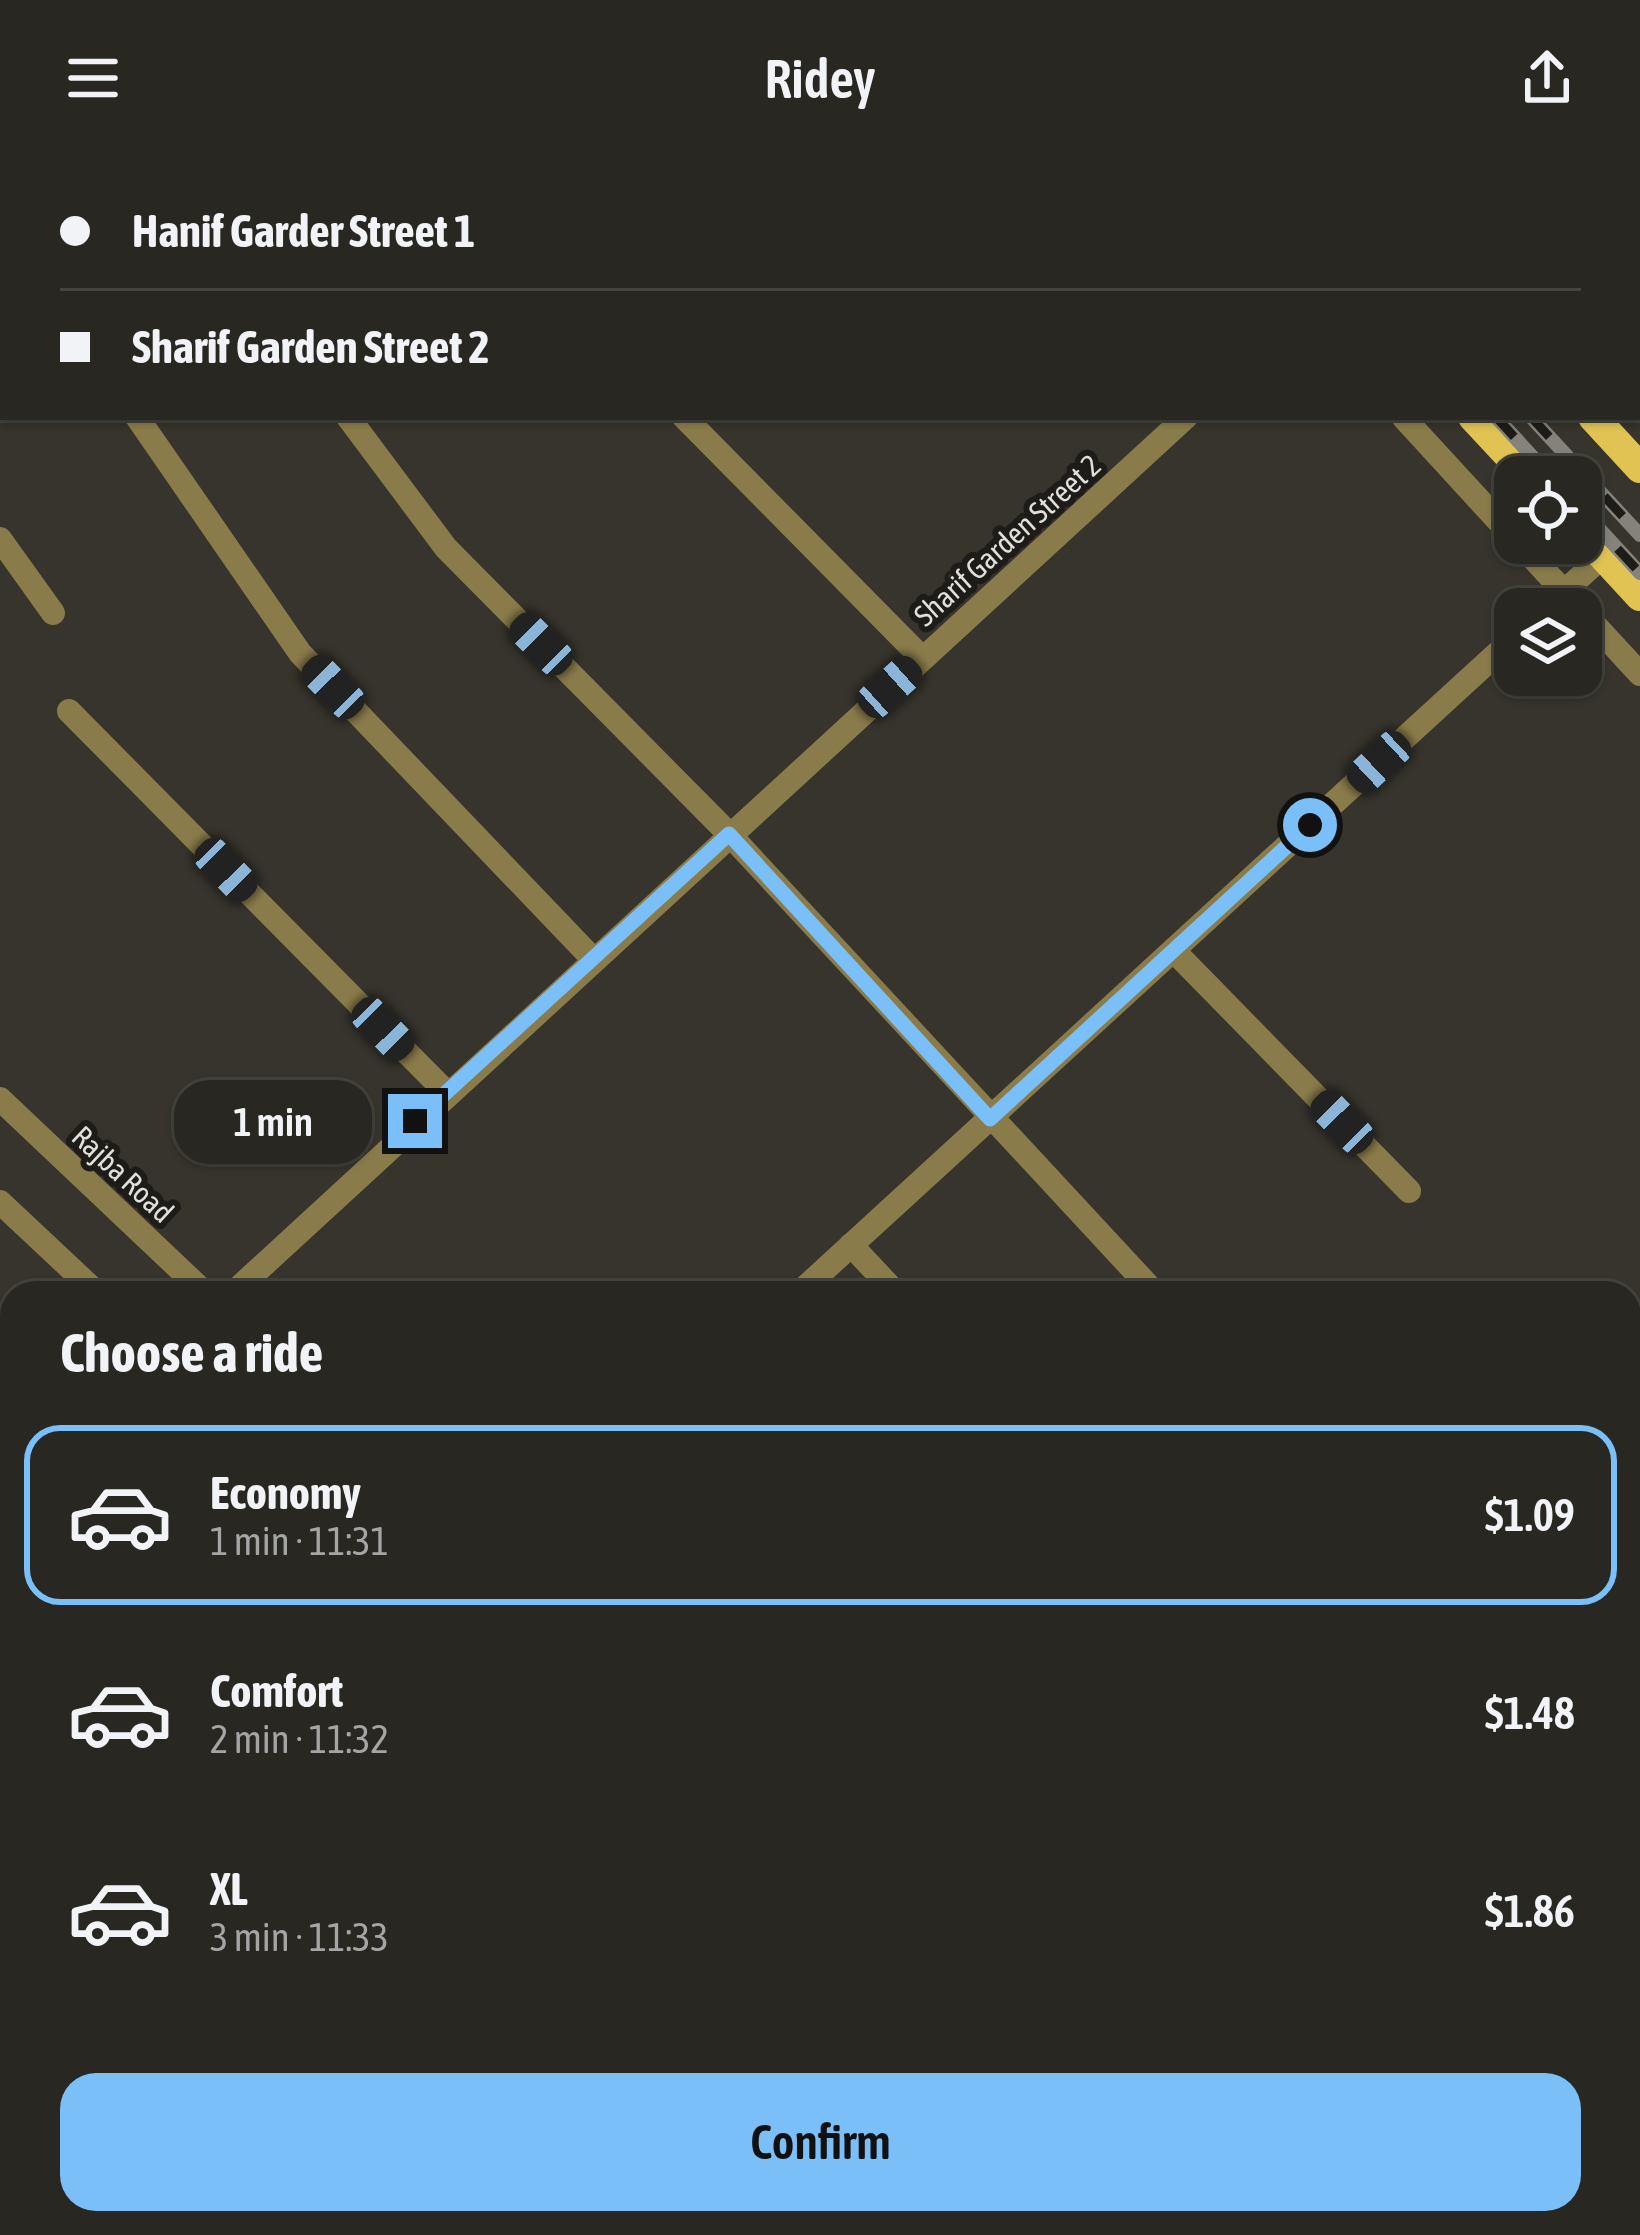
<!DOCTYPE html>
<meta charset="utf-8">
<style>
body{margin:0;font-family:"Asap Condensed",sans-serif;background:#34332e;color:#f1f3f6;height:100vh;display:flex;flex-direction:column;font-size:45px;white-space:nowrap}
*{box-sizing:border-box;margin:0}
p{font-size:39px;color:#a5a5a5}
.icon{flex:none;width:66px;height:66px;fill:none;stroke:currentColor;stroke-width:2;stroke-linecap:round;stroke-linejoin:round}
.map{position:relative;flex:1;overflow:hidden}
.side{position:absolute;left:0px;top:1125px;width:1641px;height:954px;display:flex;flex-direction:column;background:#282721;border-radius:36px 36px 0 0;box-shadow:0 3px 9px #0004,0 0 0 3px #44443f}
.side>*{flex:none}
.guide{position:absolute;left:0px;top:0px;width:1641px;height:264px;box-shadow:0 3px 9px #0004,0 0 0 3px #44443f;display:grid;align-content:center;height:264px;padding:0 60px;background:#282721}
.buttons{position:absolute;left:1494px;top:300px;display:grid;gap:24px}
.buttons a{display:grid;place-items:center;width:108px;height:108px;border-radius:24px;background:#282721;box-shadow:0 3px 9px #0004,0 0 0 3px #44443f;font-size:60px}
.end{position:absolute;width:54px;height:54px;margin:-27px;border:15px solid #7abff8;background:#111;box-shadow:0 0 0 6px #111}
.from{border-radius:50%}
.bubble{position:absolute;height:84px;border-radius:36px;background:#282721;box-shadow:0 3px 9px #0004,0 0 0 3px #44443f;font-size:39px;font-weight:600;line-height:84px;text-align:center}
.car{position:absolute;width:36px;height:72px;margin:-36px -18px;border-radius:15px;box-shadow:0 0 9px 3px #0007;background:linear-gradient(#222 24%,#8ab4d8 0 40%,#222 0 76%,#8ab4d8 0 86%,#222 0)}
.guide b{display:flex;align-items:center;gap:42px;height:114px;font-size:45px}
.guide b+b{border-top:3px solid #44443f}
.guide i{width:30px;height:30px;background:#f1f3f6}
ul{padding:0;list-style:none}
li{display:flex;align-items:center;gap:36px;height:180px;margin:0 24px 18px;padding:0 36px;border:6px solid transparent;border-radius:36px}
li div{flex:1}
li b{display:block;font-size:45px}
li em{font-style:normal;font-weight:600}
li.active{border-color:#7abff8}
li>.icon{width:108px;height:108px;stroke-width:1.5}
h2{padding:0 60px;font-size:54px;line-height:144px}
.button{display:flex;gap:24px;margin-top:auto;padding:24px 60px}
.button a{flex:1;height:138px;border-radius:36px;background:#7abff8;color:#111;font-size:48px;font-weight:600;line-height:138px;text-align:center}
header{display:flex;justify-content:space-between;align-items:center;height:156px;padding:0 60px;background:#282721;font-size:54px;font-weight:600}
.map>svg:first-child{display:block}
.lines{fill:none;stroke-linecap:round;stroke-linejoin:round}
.minor{stroke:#8a7c4a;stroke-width:24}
.tertiary{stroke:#8a7c4a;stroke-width:24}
.primary{stroke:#e0c352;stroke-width:30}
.rail-casing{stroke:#84827b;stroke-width:14}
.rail{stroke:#1d1c18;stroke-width:9;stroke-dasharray:27;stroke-linecap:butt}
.route{stroke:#7abff8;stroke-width:15}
.labels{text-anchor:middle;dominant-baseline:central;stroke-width:12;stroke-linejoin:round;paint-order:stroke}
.street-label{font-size:30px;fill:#e2e0db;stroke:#1d1c18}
</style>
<header><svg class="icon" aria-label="menu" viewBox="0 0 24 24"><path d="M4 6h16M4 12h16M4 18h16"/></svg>Ridey<svg class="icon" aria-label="share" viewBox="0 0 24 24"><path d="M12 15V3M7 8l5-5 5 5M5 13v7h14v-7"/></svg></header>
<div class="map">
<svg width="1640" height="2079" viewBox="0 0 1640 2079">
<rect width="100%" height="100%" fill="#36342c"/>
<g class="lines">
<!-- minor -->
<path class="minor" d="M 167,0 L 169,3
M 467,0 L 470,3
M 199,3 L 202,0
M 0,74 L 3,77
M 1638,118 L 1640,116
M 0,173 L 3,171
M 137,261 L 300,497 L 592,802
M 348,261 L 446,392 L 729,678 L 1155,1137
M 684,261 L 922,502
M 0,383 L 53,457
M 69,555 L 446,936
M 1174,795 L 1409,1035
M 851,1089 L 896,1137
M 233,1137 L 1186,261
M 0,1514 L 12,1503
M 0,1723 L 12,1742
M 1629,1961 L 1640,1947
M 1629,2001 L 1640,2011
M 217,2067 L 225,2079
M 430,2067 L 438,2079
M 649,2067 L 659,2079
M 735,2079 L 754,2067
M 1305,2079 L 1314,2067"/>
<!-- tertiary -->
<path class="tertiary" d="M 1163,0 L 1166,3
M 1430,0 L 1433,3
M 1638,225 L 1640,227
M 1403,261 L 1515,383
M 1519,387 L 1580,453
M 1545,453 L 1603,400
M 1581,454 L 1640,518
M 0,943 L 205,1137
M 0,1046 L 97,1137
M 799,1137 L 1515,481
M 1100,2067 L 1112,2079
M 1204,2067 L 1218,2079"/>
<!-- primary -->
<path class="primary" d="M 1230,0 L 1233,3
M 1351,0 L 1353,3
M 1473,261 L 1529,321
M 1593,261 L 1640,312
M 1581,376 L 1640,440"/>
<!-- rail casing -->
<g class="rail-casing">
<path id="rail" d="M 1254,0 L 1257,3
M 1289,0 L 1291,3
M 1496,261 L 1551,321
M 1531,261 L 1640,379
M 1581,353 L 1640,417"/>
</g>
<!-- rail -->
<use href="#rail" class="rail"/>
</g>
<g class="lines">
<!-- route -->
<path class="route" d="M 415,965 L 729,678 L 990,963 L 1310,669"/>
</g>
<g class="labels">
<!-- street labels -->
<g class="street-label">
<text transform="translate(1007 384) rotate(-42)">Sharif Garden Street 2</text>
<text transform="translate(123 1018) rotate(43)">Rajba Road</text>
</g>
</g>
</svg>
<div class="buttons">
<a><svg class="icon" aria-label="locate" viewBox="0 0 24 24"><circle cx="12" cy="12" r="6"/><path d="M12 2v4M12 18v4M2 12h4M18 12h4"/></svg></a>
<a><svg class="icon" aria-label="layers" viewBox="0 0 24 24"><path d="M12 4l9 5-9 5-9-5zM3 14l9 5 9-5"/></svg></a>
</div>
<i class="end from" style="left:1310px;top:669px"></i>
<i class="end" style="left:415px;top:965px"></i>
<div class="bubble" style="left:174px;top:924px;width:198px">1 min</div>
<i class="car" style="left:541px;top:488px;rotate:315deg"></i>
<i class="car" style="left:333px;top:531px;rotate:316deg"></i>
<i class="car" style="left:890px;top:531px;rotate:48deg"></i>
<i class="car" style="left:1379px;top:606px;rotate:227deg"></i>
<i class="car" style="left:226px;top:714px;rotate:136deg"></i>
<i class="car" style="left:383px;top:873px;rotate:136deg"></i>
<i class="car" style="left:1342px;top:966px;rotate:316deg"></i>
<div class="guide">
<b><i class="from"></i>Hanif Garder Street 1</b>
<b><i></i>Sharif Garden Street 2</b>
</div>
<section class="side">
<h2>Choose a ride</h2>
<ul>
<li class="active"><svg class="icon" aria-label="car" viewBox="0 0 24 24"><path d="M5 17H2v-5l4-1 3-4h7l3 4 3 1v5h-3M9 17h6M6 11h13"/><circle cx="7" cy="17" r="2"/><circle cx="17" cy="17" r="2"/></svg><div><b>Economy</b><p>1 min · 11:31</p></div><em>$1.09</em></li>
<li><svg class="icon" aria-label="car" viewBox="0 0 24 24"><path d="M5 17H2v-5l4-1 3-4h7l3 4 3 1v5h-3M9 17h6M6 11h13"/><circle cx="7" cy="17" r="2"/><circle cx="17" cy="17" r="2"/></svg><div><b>Comfort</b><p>2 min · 11:32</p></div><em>$1.48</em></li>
<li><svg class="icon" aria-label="car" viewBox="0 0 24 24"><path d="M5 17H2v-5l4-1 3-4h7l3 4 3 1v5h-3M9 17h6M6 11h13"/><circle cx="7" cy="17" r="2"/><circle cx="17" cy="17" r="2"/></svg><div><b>XL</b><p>3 min · 11:33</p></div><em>$1.86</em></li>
</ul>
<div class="button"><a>Confirm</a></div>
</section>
</div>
